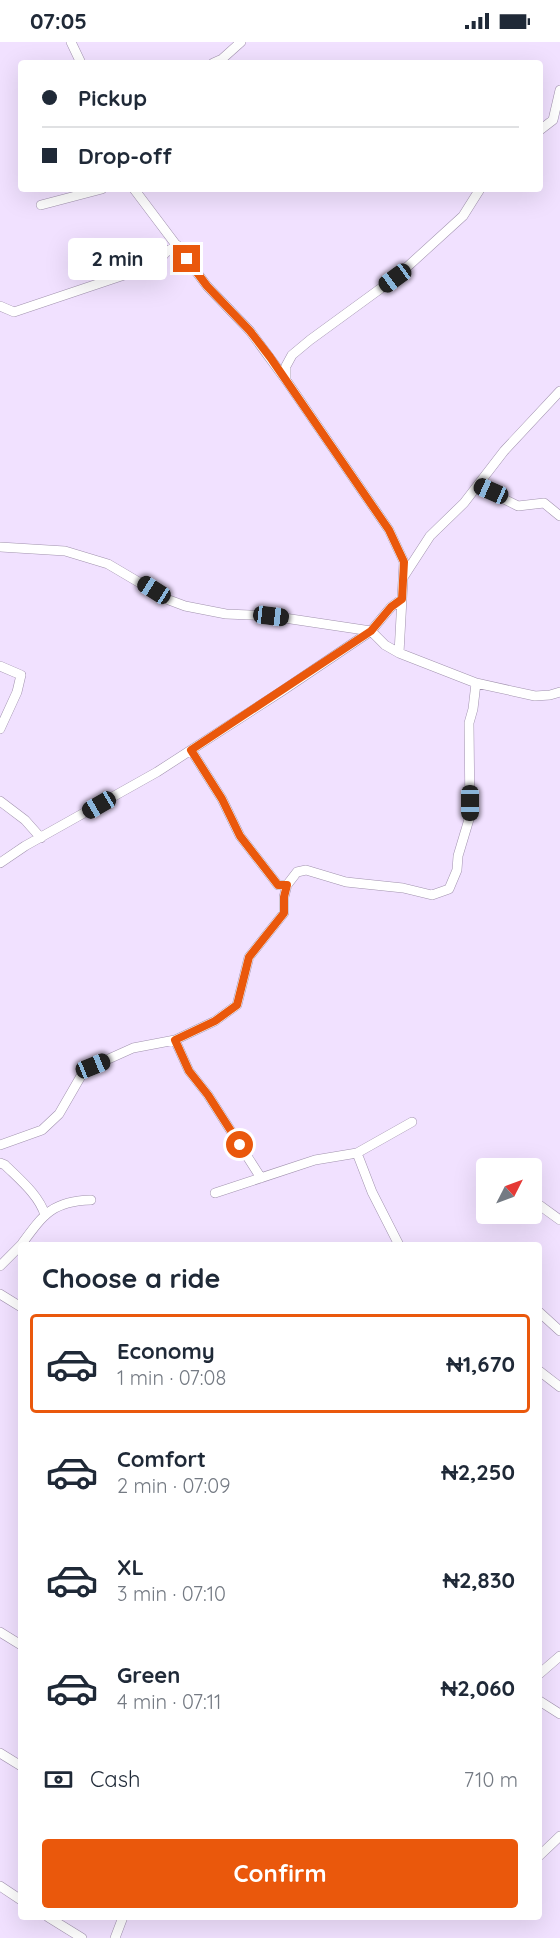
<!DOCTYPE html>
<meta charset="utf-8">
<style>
body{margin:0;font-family:Quicksand,sans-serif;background:#f6f6f7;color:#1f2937;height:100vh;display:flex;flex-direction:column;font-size:22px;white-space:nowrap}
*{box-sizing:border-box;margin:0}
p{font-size:20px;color:#747a83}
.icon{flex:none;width:33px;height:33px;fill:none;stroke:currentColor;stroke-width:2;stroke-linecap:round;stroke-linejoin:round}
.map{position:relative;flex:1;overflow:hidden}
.drawer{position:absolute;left:18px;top:1200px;width:524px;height:678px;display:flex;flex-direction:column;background:#fff;border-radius:6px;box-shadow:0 6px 24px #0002}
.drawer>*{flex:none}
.guide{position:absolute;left:18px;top:18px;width:525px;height:132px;border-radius:6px;box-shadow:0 6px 24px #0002;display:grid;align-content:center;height:132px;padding:0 24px;background:#fff}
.needle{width:39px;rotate:48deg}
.controls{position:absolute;left:476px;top:1116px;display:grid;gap:12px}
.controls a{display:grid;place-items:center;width:66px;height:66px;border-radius:6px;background:#fff;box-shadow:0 6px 24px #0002;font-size:30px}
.end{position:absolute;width:27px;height:27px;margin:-14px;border:8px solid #ea580c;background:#fff;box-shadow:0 0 0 3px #fff}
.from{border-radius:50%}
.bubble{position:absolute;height:42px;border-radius:6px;background:#fff;box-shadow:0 6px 24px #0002;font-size:20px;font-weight:700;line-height:42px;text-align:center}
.car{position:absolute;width:18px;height:36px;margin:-18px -9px;border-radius:8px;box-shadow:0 0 4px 2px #0007;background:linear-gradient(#222 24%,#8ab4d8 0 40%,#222 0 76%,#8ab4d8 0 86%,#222 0)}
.guide b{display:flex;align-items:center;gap:21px;height:57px;font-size:22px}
.guide b+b{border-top:2px solid #e0e1e3}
.guide i{width:15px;height:15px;background:#1f2937}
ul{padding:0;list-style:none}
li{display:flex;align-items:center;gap:18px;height:99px;margin:0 12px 9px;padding:0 12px;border:3px solid transparent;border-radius:6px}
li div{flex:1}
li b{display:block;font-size:22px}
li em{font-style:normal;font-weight:700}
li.active{border-color:#ea580c}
li>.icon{width:54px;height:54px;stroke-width:1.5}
h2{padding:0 24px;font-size:27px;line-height:72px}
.pay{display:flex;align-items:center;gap:15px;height:66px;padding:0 24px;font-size:22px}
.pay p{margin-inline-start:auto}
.primary-button{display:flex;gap:12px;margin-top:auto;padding:12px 24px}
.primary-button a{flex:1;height:69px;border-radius:6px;background:#ea580c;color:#fff;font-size:24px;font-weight:700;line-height:69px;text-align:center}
.status{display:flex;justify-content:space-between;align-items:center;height:42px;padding:0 30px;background:#fff;direction:ltr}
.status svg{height:16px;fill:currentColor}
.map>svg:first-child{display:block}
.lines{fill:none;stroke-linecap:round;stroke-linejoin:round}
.street-casing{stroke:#a192ae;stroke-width:10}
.street{stroke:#fff;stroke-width:9}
.route{stroke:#ea580c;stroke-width:8}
</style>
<div class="status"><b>07:05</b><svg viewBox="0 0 49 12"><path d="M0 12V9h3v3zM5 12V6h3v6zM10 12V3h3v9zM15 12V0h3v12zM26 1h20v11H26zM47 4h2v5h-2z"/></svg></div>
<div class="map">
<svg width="560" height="1896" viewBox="0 0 560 1896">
<rect width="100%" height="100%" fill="#f1e1ff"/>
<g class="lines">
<!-- street casing -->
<g class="street-casing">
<path id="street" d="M 71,0 L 81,21
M 213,21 L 222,17 L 241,0
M 540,88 L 553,78 L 560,48
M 134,147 L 207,244 L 250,289 L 286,338
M 41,163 L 102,147
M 0,264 L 14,270 L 157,222 L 165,211 L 177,203
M 478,444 L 518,464 L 544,461 L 560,474
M 0,505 L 65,509 L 108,522 L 169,558 L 185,564 L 226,572 L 271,574 L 371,589 L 385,603 L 399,611 L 476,641 L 535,654 L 550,653 L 560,650
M 404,534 L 430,494 L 464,461 L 504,409 L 560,349
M 399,611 L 404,520 L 389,488 L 286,338 L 286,324 L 292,313 L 310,298 L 395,236 L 463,174 L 480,147
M 0,624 L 21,633 L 17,650 L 0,687
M 191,708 L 222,757 L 240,794 L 278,843 L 287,843
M 0,759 L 25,778 L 41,796
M 0,821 L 25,804 L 157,730 L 282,649 L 371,589 L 391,565 L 402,557
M 175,998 L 215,979 L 237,963 L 249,915 L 284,871 L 284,855 L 287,843 L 297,830 L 306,828 L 346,840 L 403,846 L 432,853 L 449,847 L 457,828 L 458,814 L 470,774 L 469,681 L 473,667 L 476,641
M 0,1103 L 42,1088 L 59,1072 L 81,1034 L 93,1024 L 133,1006 L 175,998 L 189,1029 L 208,1053 L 261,1136
M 0,1121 L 5,1123 C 19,1137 39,1153 45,1173
M 215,1151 L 315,1118 L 357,1111
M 531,1157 L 560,1178
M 21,1203 C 43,1173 52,1159 91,1158
M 399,1203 L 372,1150 L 357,1111 L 412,1080
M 0,1224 L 21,1203
M 0,1252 L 21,1265
M 538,1269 L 560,1289
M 538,1328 L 560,1345
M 0,1590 L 21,1603
M 538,1633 L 560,1614
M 538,1658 L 560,1672
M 0,1711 L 21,1724
M 538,1815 L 560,1794
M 0,1844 L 21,1858
M 48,1875 L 82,1896
M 115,1896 L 123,1875"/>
</g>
<!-- street -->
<use href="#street" class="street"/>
</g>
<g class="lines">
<!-- route -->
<path class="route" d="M 187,217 L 207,244 L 250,289 L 270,315 L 389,488 L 404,520 L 402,557 L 391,565 L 371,589 L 191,708 L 222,757 L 240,794 L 278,843 L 287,843 L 284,855 L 284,871 L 249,915 L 237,963 L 215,979 L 175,998 L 189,1029 L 208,1053 L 240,1103"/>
</g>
</svg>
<div class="controls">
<a><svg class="needle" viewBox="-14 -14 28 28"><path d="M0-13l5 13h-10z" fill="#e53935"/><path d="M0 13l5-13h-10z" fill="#747a83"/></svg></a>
</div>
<i class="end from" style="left:240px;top:1103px"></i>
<i class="end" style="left:187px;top:217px"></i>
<div class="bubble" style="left:68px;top:196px;width:99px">2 min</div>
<i class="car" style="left:395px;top:236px;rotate:234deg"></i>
<i class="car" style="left:491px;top:449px;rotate:294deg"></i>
<i class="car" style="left:154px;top:548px;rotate:302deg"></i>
<i class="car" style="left:271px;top:574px;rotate:97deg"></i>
<i class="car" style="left:470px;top:761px;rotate:180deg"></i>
<i class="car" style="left:99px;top:763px;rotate:240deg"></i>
<i class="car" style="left:93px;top:1024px;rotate:68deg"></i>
<div class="guide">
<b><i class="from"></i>Pickup</b>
<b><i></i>Drop-off</b>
</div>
<section class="drawer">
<h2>Choose a ride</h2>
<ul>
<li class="active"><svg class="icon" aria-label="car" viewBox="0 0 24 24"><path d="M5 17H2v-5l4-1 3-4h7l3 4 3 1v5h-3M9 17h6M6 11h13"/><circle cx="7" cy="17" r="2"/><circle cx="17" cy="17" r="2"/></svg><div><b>Economy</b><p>1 min · 07:08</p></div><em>₦1,670</em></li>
<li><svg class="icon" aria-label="car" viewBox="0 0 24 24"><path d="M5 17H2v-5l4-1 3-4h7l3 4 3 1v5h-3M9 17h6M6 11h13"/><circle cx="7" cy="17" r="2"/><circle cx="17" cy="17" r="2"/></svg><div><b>Comfort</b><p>2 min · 07:09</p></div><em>₦2,250</em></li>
<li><svg class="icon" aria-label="car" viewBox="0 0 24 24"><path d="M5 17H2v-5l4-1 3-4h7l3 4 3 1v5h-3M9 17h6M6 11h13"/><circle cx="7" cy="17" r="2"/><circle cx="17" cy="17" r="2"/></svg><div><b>XL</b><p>3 min · 07:10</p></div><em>₦2,830</em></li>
<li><svg class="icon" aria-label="car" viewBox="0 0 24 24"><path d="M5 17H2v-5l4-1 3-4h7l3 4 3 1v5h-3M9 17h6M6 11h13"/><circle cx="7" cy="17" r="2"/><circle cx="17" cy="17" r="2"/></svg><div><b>Green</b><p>4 min · 07:11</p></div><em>₦2,060</em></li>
</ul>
<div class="pay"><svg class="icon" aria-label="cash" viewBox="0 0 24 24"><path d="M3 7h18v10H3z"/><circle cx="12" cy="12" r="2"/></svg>Cash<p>710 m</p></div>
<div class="primary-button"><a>Confirm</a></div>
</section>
</div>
